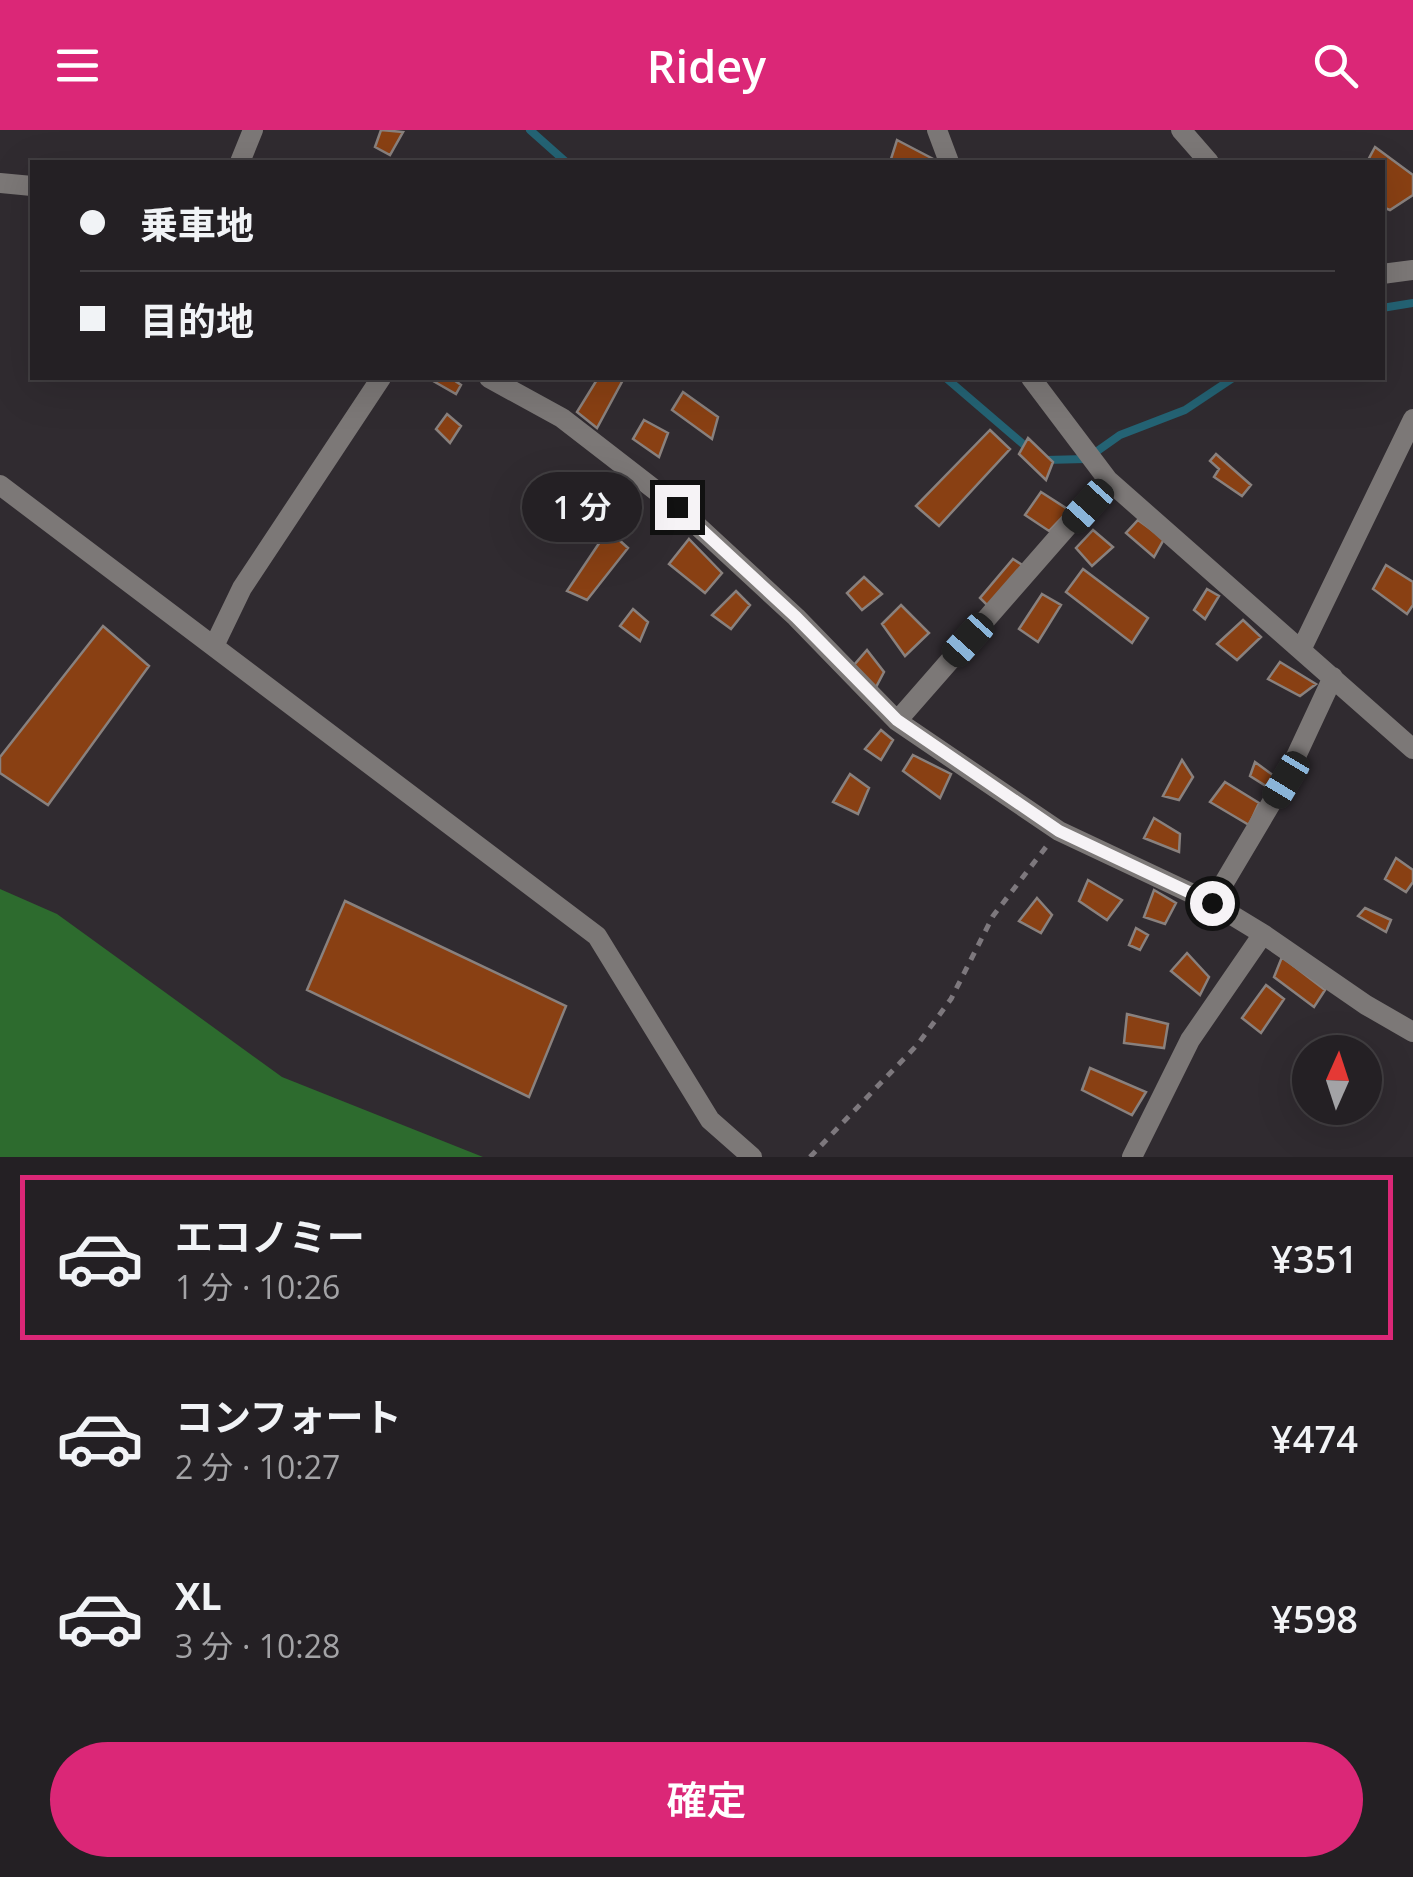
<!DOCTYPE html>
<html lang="ja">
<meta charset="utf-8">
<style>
body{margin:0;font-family:"Open Sans","Noto Sans JP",sans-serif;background:#2c282c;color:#f1f3f6;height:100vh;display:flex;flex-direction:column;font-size:38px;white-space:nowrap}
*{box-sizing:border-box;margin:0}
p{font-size:32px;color:#a3a3a6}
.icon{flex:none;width:55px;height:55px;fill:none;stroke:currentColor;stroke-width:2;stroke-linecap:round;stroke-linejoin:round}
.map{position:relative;height:1027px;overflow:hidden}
.panel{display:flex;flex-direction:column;background:#242024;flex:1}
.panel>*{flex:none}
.guide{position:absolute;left:30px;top:30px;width:1355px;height:220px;border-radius:0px;box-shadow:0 10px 40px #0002,0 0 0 2px #413e41;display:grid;align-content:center;height:220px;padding:0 50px;background:#242024}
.needle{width:65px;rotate:3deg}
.tools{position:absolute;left:1292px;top:905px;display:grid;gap:20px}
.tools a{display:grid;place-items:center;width:90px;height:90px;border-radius:50%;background:#242024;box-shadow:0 10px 40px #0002,0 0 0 2px #413e41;font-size:50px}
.end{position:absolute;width:45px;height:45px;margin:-22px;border:12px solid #f6f3f6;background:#111;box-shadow:0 0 0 5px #111}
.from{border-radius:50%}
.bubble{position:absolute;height:70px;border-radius:35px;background:#242024;box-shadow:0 10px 40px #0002,0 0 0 2px #413e41;font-size:32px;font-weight:600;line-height:70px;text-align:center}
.car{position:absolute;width:30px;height:60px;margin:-30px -15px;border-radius:12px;box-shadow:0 0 8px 2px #0007;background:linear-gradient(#222 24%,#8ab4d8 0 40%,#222 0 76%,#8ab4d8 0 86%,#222 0)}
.guide b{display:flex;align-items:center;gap:35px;height:95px;font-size:38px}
.guide b+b{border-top:2px solid #413e41}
.guide i{width:25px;height:25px;background:#f1f3f6}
ul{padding:18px 0 0;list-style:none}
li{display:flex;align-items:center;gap:30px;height:165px;margin:0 20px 15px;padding:0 30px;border:5px solid transparent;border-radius:0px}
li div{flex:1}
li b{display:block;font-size:38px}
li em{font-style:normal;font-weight:600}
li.current{border-color:#db2777}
li>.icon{width:90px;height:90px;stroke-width:1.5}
.button{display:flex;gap:20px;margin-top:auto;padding:20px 50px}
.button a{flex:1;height:115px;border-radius:60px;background:#db2777;color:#fff;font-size:40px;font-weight:600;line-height:115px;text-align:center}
header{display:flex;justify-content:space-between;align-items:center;height:130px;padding:0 50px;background:#db2777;color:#fff;font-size:45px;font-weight:600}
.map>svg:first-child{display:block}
.forest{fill:#2d6b2e}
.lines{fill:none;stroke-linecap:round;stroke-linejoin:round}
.stream{stroke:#246374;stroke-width:8}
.building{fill:#894013;stroke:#89817e;stroke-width:2.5}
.path{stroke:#7d787d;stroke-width:5;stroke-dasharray:8 8;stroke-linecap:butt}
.minor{stroke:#7c7877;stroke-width:20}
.route{stroke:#f6f3f6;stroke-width:12}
</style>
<header><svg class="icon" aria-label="menu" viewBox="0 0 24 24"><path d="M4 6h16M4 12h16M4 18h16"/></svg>Ridey<svg class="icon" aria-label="search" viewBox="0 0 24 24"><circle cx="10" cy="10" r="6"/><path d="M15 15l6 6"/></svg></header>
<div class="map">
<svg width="1413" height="1027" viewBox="0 0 1413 1027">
<rect width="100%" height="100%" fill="#302b30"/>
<!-- forest -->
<path class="forest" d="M 0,759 L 57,784 L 282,947 L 483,1027 L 0,1027 Z"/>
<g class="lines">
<!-- stream -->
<path class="stream" d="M 530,0 L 566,32
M 1382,178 L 1413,173
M 946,248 L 1030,320
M 1045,330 L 1086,329 L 1120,305 L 1185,280 L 1233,248"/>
</g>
<!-- building -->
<path class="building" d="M 381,0 L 403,2 L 390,25 L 375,17 Z
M 897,10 L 937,31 L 937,32 L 890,32 Z
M 1375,17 L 1413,45 L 1413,65 L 1390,80 L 1382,77 L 1382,32 L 1367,32 Z
M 428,248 L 451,248 L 461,255 L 456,264 Z
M 598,248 L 624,248 L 597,298 L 577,282 Z
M 683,262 L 718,287 L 712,309 L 672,280 Z
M 447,284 L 461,296 L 450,313 L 436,299 Z
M 644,290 L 668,303 L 659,327 L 633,309 Z
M 990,300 L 1010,319 L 939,396 L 916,376 Z
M 1028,308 L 1053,332 L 1046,350 L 1019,324 Z
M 1216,324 L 1251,355 L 1242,366 L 1214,347 L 1219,339 L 1210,331 Z
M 1041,362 L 1069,380 L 1049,401 L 1025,385 Z
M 1138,390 L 1164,409 L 1154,427 L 1126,403 Z
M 608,400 L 628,418 L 587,470 L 567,461 Z
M 1093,400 L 1113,417 L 1092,436 L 1076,418 Z
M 689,409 L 722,443 L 705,463 L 669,434 Z
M 1013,429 L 1024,436 L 990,478 L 980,468 Z
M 1386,435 L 1413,452 L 1413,475 L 1407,484 L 1373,459 Z
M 1083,439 L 1148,488 L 1132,513 L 1066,462 Z
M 864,447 L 882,464 L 862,480 L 847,463 Z
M 1207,459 L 1219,466 L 1205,489 L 1194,480 Z
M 736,461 L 750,475 L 731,499 L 712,485 Z
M 1042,464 L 1061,475 L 1038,512 L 1019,499 Z
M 901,475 L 929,503 L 905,526 L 882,494 Z
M 633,479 L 648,492 L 640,511 L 620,496 Z
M 1243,490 L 1261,507 L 1237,530 L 1217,514 Z
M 103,496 L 149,536 L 48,675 L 0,643 L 0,627 Z
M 867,520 L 884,542 L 875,559 L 854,535 Z
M 1280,532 L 1316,554 L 1300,566 L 1268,549 Z
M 881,600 L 893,610 L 881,630 L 865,619 Z
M 913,625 L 951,644 L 940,668 L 903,641 Z
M 1182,630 L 1193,647 L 1179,670 L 1163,666 Z
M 1255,632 L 1274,646 L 1266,656 L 1250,646 Z
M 850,644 L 869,658 L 858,684 L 833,672 Z
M 1225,652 L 1259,673 L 1249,695 L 1210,672 Z
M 1154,688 L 1180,704 L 1179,722 L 1144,708 Z
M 1396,728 L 1413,740 L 1413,752 L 1406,762 L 1385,749 Z
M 1088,750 L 1122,770 L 1107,790 L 1079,771 Z
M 1154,760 L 1176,773 L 1165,794 L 1144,787 Z
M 1037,768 L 1052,785 L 1041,803 L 1019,791 Z
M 345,771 L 566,876 L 529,967 L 307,860 Z
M 1365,778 L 1391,790 L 1386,802 L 1358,786 Z
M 1136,798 L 1148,805 L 1140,820 L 1129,815 Z
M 1187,823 L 1209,847 L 1200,865 L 1171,841 Z
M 1282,827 L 1325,860 L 1314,877 L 1274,847 Z
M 1266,855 L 1284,869 L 1261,903 L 1242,888 Z
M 1127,884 L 1168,894 L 1164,918 L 1124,913 Z
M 1090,938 L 1146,962 L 1132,985 L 1082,960 Z"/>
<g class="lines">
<!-- path -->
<path class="path" d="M 810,1027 L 918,914 L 951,869 L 993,786 L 1046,717"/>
<!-- minor -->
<path class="minor" d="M 937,0 L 949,32
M 1181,0 L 1209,32
M 240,32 L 253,0
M 0,53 L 32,56
M 1382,144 L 1413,140
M 489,248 L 562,288 L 677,377 L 796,487 L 897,591 L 1059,701 L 1212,773 L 1263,804 L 1190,910 L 1132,1027
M 1031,248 L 1108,350 L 1413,619
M 0,355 L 597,806 L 710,990 L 752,1027
M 215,514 L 242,458 L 381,248
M 1301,520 L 1413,289
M 897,591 L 1108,350
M 1212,773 L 1285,650 L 1333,547
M 1263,804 L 1366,875 L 1413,902"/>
</g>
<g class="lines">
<!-- route -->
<path class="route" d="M 677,377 L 796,487 L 897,590 L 1059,701 L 1212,773"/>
</g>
</svg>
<div class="tools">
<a><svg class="needle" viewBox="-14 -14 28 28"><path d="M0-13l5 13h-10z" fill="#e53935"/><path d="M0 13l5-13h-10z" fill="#a3a3a6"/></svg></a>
</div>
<i class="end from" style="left:1212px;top:773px"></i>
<i class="end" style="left:677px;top:377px"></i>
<div class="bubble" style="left:522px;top:342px;width:120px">1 分</div>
<i class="car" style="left:1088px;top:376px;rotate:222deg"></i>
<i class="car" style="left:968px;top:510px;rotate:222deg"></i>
<i class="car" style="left:1286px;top:650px;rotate:211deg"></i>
<div class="guide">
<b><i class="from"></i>乗車地</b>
<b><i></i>目的地</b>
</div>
</div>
<section class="panel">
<ul>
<li class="current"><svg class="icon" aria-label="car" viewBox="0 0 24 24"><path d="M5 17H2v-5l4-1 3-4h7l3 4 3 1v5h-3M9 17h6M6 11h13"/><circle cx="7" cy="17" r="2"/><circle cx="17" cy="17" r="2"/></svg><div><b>エコノミー</b><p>1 分 · 10:26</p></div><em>¥351</em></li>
<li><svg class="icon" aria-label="car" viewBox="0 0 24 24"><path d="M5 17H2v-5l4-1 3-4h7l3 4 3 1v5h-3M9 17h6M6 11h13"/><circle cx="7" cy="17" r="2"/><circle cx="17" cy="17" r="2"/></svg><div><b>コンフォート</b><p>2 分 · 10:27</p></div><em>¥474</em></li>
<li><svg class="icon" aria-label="car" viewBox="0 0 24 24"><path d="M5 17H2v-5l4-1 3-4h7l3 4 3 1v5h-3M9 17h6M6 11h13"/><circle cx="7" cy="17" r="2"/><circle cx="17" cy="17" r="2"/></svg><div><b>XL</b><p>3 分 · 10:28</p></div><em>¥598</em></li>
</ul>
<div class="button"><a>確定</a></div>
</section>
